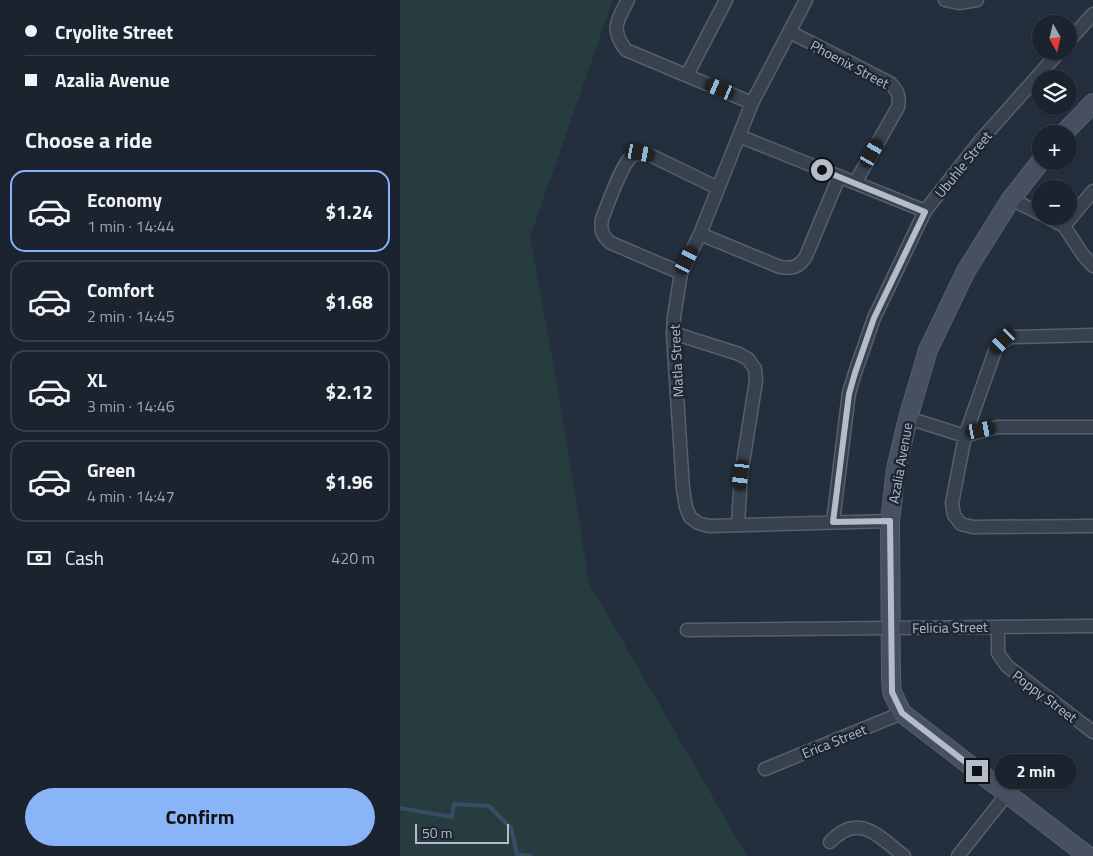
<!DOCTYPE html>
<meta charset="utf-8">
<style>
body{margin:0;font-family:"Titillium Web",sans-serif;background:#282f3a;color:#f1f3f6;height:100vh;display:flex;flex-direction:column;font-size:19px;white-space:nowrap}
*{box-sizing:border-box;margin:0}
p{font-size:16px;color:#a0a4aa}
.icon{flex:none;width:28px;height:28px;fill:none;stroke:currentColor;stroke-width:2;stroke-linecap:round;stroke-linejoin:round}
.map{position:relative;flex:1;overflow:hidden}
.panel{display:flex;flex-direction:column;background:#1b232e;width:400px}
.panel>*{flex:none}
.banner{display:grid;align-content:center;height:110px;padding:0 25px;background:#1b232e}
.needle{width:32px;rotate:172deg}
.buttons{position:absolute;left:632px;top:15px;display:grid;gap:10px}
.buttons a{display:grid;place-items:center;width:45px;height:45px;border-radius:50%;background:#1b232e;box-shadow:0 1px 4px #0004,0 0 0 1px #39404a;font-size:25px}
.scale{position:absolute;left:15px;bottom:12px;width:94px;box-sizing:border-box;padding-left:5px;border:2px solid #b4bcc9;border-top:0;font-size:14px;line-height:18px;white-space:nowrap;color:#b4bcc9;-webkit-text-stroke:4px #1d2633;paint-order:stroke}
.end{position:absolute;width:22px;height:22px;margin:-11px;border:6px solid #b4bcc9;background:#111;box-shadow:0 0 0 2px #111}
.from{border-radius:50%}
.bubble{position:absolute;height:35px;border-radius:18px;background:#1b232e;box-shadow:0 1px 4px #0004,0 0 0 1px #39404a;font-size:16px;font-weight:700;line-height:35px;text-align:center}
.car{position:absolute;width:15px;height:30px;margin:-15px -8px;border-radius:6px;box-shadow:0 0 4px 1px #0007;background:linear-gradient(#222 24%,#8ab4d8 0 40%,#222 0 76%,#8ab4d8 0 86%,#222 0)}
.banner b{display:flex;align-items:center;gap:18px;height:48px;font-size:19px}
.banner b+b{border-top:1px solid #39404a}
.banner i{width:12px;height:12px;background:#f1f3f6}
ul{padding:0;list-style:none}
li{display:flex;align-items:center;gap:15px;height:82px;margin:0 10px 8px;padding:0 15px;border:2px solid #39404a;border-radius:15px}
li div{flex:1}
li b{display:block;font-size:19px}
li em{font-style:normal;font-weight:700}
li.active{border-color:#8ab4f8}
li>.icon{width:45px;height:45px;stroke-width:1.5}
h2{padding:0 25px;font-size:22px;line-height:60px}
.pay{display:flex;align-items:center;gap:12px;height:55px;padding:0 25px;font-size:19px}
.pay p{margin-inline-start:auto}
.primary-button{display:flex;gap:10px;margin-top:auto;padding:10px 25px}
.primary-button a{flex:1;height:58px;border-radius:30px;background:#8ab4f8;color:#111;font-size:20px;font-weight:700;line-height:58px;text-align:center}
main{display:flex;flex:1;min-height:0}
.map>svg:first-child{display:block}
.green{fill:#263c3f}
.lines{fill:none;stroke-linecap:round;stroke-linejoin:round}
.stream{stroke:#394c67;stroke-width:4}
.street-casing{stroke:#565f6c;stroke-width:15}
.secondary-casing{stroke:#565f6c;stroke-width:20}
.street{stroke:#38414e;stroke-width:12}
.secondary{stroke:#465061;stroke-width:18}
.route{stroke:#b4bcc9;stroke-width:6}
.labels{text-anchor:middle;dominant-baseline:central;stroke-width:5;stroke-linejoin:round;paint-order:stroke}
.street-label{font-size:14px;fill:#b4bcc9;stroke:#1d2633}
</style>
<main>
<section class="panel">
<div class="banner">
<b><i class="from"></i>Cryolite Street</b>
<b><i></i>Azalia Avenue</b>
</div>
<h2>Choose a ride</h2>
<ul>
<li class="active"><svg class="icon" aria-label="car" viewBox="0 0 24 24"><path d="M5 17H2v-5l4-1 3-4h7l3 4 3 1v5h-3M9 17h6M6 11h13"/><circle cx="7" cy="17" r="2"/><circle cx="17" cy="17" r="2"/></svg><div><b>Economy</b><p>1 min · 14:44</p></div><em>$1.24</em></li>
<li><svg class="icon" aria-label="car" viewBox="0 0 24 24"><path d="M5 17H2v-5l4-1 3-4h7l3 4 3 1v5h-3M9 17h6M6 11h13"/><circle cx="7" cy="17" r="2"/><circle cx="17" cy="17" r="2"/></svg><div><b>Comfort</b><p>2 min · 14:45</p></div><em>$1.68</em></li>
<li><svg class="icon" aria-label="car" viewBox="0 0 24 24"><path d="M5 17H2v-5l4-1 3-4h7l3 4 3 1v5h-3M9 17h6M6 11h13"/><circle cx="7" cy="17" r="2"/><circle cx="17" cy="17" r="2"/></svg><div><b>XL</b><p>3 min · 14:46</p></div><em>$2.12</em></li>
<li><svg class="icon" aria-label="car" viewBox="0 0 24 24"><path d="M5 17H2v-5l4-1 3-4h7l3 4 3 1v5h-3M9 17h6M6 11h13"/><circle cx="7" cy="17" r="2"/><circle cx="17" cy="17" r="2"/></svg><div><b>Green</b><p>4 min · 14:47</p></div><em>$1.96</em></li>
</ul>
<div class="pay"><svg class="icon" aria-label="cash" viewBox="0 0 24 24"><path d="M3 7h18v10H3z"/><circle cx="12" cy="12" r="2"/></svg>Cash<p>420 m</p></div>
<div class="primary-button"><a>Confirm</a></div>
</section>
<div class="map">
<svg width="693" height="856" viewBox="0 0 693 856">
<rect width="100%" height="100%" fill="#242f3e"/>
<!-- green -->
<path class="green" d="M 0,0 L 213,0 L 130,237 L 160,401 L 189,583 L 347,856 L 0,856 Z"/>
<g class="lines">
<!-- stream -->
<path class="stream" d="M 0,808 L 52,817 L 54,804 L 89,806 L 111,828 L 117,854 L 130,856"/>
<!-- street casing -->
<g class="street-casing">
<path id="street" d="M 228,0 C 217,21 210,29 226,50 L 352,103
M 406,0 L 352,103 L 300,234 L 281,273 L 274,317 L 273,333 L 283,489 L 286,507 L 290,517 L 298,523 L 309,526 L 490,521
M 545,0 L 559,3 L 577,0
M 390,32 L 490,83 C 498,91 500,96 498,107 L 455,183
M 669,41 L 693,14
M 287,75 L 326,0
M 339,136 L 525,211
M 611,199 L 641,214
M 645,216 L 664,226 L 683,255 L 693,266
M 664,226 L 693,191
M 300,234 L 380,267 C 392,269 400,267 406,256 L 439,177
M 281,273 L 211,243 C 202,236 200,230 202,219 C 207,206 222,164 231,157 C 237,152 244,154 250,155 L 318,188
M 273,333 L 339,354 L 348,359 L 355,369 L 356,381 L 341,475 L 338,524
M 693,335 L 611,337 L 603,341 L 596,348 L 565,436 L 552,503 L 554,515 L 561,524 L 573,527 L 693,526
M 508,418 L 565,436 L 597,427 L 693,427
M 433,522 L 449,393 L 455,373 L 474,318 L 525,211 L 581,140 L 660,51
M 598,627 L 598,653 L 607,666 L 693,732
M 287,630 L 693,626
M 365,769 L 502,713
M 430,842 C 459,811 479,837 504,856
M 558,856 L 607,794"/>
</g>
<!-- secondary casing -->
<g class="secondary-casing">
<path id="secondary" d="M 663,134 L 693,103
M 641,161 L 611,199 L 566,271 L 528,350 L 508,418 L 496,469 L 490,521 L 491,679 L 492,692 L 502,713 L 688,856"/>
</g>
<!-- street -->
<use href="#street" class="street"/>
<!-- secondary -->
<use href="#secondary" class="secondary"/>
</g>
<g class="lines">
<!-- route -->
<path class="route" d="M 422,170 L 525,212 L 474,318 L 455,373 L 449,394 L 433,522 L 490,521 L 492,692 L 502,713 L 577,771"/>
</g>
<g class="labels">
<!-- street labels -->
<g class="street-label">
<text transform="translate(450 64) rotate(28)">Phoenix Street</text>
<text transform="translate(563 164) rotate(-51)">Ubuhle Street</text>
<text transform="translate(276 361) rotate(-93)">Matla Street</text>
<text transform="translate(500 463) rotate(-80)">Azalia Avenue</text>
<text transform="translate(550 627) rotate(-1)">Felicia Street</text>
<text transform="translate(645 696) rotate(37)">Poppy Street</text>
<text transform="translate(434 741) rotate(-22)">Erica Street</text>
</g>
</g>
</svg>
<div class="buttons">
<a><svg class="needle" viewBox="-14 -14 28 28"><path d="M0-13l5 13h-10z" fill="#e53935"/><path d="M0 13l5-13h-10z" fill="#a0a4aa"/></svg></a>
<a><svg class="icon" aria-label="layers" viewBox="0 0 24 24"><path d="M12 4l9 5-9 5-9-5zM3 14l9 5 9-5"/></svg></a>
<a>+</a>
<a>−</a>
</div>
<div class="scale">50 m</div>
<i class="end from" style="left:422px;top:170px"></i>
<i class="end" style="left:577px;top:771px"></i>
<div class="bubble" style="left:595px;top:754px;width:82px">2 min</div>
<i class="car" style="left:320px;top:89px;rotate:293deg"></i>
<i class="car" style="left:240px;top:153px;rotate:100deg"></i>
<i class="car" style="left:472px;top:153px;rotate:30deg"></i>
<i class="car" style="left:287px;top:260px;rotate:27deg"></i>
<i class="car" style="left:603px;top:341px;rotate:224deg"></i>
<i class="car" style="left:581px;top:430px;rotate:80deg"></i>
<i class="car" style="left:341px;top:475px;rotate:187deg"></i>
</div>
</main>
